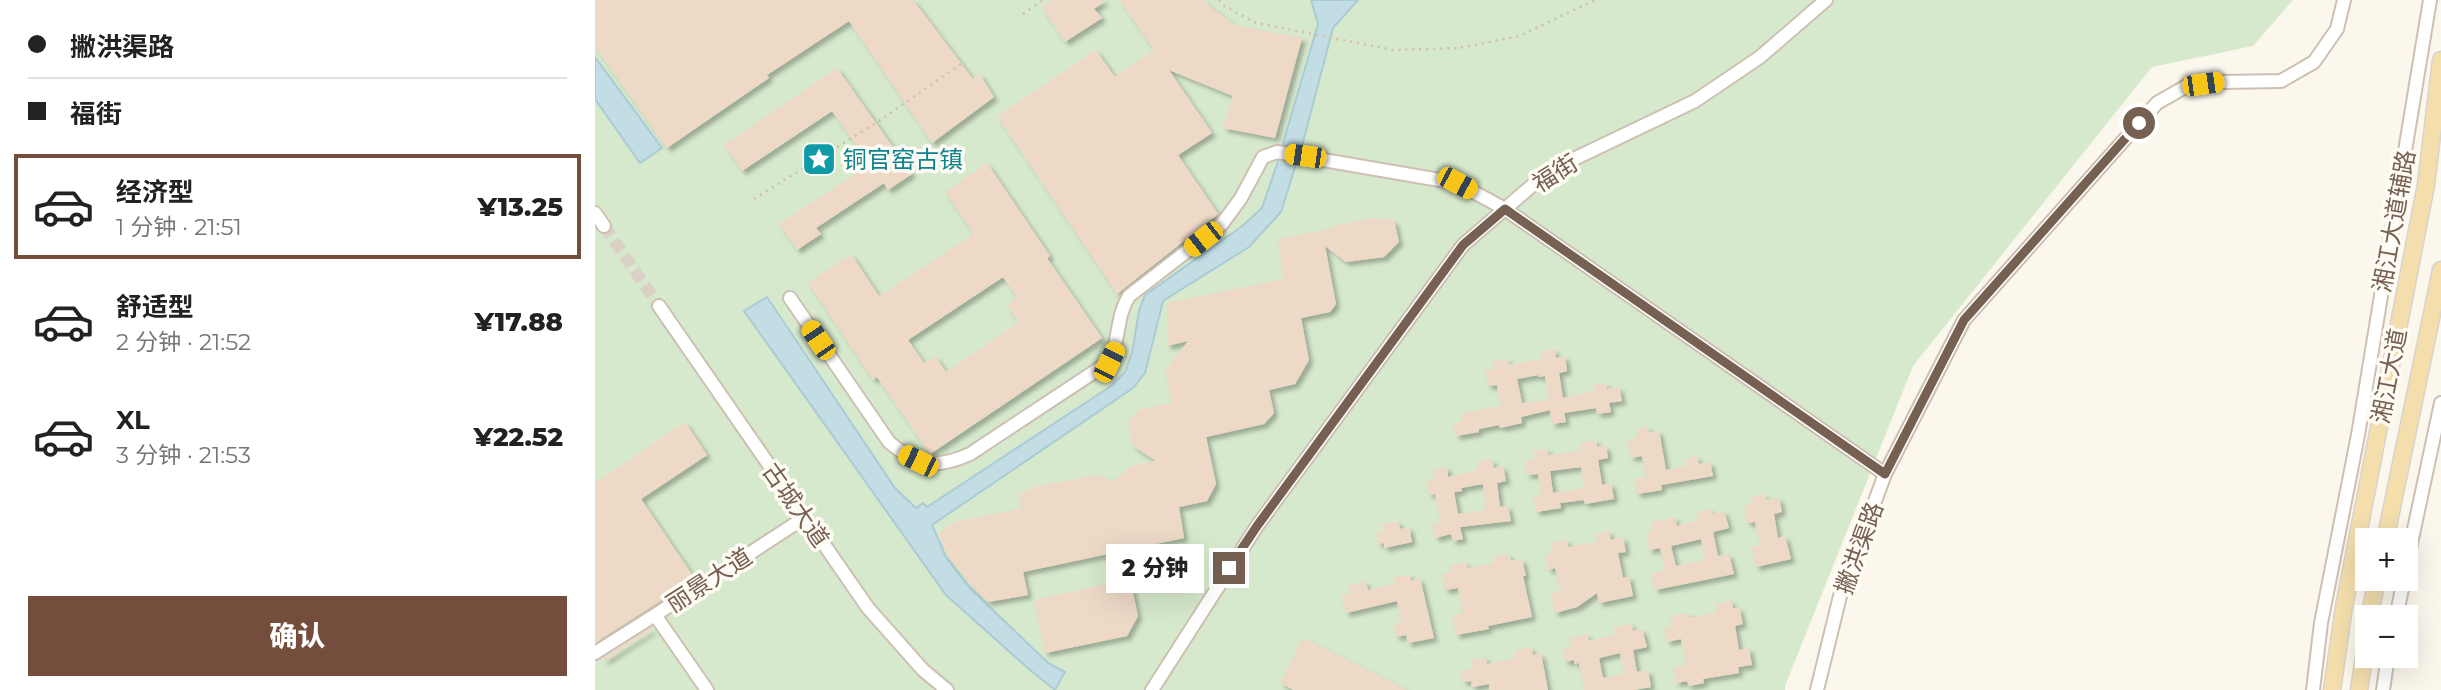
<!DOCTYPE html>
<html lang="zh">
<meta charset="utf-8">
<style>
body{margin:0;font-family:Montserrat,"Noto Sans SC",sans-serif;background:#f2f2f2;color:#222;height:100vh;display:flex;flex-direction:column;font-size:26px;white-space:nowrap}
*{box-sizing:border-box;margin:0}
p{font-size:23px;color:#767676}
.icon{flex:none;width:38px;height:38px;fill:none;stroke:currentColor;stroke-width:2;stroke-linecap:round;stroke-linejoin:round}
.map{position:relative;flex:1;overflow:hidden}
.sheet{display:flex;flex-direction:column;background:#fff;width:595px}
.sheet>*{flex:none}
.top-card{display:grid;align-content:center;height:154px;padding:0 28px;background:#fff}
.fabs{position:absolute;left:1760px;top:528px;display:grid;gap:14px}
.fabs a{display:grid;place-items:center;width:63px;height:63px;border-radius:0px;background:#fff;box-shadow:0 7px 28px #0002;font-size:35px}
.end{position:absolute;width:32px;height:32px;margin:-16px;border:9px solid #766051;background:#fff;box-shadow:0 0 0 4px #fff}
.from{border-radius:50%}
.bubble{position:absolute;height:49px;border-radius:0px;background:#fff;box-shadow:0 7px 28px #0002;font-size:23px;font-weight:800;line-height:49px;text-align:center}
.car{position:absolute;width:21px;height:42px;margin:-21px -10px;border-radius:9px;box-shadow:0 0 5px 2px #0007;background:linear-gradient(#f5c518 24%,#345 0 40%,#f5c518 0 76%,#345 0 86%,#f5c518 0)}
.top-card b{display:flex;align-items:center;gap:24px;height:66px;font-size:26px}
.top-card b+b{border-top:2px solid #e0e0e0}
.top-card i{width:18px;height:18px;background:#222}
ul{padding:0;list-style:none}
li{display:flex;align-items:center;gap:21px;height:105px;margin:0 14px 10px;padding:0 14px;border:4px solid transparent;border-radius:0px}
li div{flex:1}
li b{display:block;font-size:26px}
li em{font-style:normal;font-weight:800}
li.selected{border-color:#744d3d}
li>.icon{width:63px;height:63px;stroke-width:1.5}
.primary-button{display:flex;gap:14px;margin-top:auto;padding:14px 28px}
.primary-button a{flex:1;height:80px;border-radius:0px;background:#744d3d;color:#fff;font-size:28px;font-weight:800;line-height:80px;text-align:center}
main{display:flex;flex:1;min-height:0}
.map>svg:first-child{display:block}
.green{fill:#d6e9cc}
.water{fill:#c2dde4;stroke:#aacbd5;stroke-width:2}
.building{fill:#eed9c7;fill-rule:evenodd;filter:url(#shadow)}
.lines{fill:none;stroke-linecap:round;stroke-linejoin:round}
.minor-tunnel{stroke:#dad1c6;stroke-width:12;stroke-dasharray:12 6;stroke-linecap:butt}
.minor-casing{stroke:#cdc0b3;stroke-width:16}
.major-casing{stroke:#d9d2ce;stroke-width:19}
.path{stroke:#d4bda9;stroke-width:2.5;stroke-dasharray:2 5;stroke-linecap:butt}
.minor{stroke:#fff;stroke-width:12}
.major{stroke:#f3deac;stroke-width:16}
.route{stroke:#766051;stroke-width:9}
.labels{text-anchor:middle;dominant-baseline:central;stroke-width:7;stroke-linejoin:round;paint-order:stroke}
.culture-label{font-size:24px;fill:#0d838f;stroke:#fefbf4;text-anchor:start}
.street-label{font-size:24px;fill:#766051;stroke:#fefbf4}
</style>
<main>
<section class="sheet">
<div class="top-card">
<b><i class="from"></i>撇洪渠路</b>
<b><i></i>福街</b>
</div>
<ul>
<li class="selected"><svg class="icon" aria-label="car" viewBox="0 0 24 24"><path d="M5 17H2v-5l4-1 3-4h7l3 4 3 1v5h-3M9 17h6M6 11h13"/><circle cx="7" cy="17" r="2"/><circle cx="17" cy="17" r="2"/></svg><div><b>经济型</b><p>1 分钟 · 21:51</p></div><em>¥13.25</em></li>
<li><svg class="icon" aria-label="car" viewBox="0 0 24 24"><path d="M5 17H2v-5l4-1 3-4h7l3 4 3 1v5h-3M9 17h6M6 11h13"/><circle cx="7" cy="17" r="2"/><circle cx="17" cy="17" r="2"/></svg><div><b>舒适型</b><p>2 分钟 · 21:52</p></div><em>¥17.88</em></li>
<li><svg class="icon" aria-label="car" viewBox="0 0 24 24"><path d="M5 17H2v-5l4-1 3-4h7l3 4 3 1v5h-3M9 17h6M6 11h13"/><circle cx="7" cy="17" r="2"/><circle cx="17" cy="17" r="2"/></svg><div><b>XL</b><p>3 分钟 · 21:53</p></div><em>¥22.52</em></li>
</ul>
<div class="primary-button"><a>确认</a></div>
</section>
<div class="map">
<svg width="1846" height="690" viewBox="0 0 1846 690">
<defs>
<filter id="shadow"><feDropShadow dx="4" dy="4" stdDeviation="2" flood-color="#0004"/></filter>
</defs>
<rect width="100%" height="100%" fill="#fbf7ed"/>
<!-- green -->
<path class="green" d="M 0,0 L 1698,0 L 1658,46 L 1557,67 L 1318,366 L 1190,686 L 1190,690 L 0,690 Z"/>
<!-- water -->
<path class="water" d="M 716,0 L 763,0 L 738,28 L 708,142 L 686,212 L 654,247 L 568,301 L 550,373 L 538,388 L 337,525 L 351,557 L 374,587 L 453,663 L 470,672 L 460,690 L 435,670 L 351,595 L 149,311 L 172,297 L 300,488 L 321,508 L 328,503 L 332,507 L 516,386 L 530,372 L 537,353 L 544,311 L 550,295 L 646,227 L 667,208 L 682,164 L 723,24 Z
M 0,57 L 67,148 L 45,163 L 0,99 Z"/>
<!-- building -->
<path class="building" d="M 0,0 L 318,0 L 378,79 L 384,73 L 399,97 L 337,143 L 254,21 L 172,75 L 174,78 L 72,148 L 0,47 Z
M 457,0 L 511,0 L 499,9 L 507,18 L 470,42 L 447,7 Z
M 525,0 L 607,0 L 639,25 L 707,38 L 680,138 L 628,128 L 638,96 L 574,70 L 617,133 L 583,155 L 623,214 L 522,294 L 402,116 L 501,50 L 520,77 L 559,50 Z
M 242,68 L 317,174 L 293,190 L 289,183 L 221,228 L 226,234 L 202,250 L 184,224 L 275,164 L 237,111 L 147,171 L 129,145 Z
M 392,163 L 455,256 L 452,258 L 507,338 L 335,454 L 282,377 L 278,380 L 213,283 L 256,254 L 284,296 L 379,234 L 350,192 ZM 408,277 L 422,297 L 412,305 L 424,322 L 351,372 L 340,356 L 329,363 L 313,340 Z
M 779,218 L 799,220 L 804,242 L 789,257 L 751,262 L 730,246 L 741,304 L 735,312 L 706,318 L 714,360 L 700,384 L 674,390 L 679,413 L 669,424 L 611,437 L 621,484 L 612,501 L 584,507 L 589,538 L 428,572 L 433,595 L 393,602 L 376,585 L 352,555 L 344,534 L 356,523 L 427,508 L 424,495 L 439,487 L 500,475 L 518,481 L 536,466 L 561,461 L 538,446 L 533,420 L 546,409 L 577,403 L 570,371 L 593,341 L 572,346 L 572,303 L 688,279 L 683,239 L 739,228 L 739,225 Z
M 960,349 L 961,358 L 970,356 L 972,371 L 964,373 L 968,398 L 1000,391 L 998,385 L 1011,383 L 1012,389 L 1024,387 L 1027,401 L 1014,403 L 1016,412 L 1002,414 L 1001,408 L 969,413 L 971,422 L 957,424 L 955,410 L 926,417 L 927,423 L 905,428 L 904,425 L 884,429 L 884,432 L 861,436 L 858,423 L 868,421 L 866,413 L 906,406 L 902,385 L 893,386 L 890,370 L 900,369 L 898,361 L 913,359 L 914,365 L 947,359 L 946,352 ZM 943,375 L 943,377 L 950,376 L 954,400 L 927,403 L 922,379 Z
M 90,422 L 112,455 L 46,499 L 100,579 L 0,643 L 0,483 Z
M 1053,427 L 1054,433 L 1064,431 L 1071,470 L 1092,466 L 1090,459 L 1102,456 L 1104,464 L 1115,462 L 1118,476 L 1066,485 L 1067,490 L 1042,494 L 1039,479 L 1051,477 L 1047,456 L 1036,458 L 1032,440 L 1043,438 L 1041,429 Z
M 1001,440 L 1002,447 L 1011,446 L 1013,458 L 1003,460 L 1007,485 L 1016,483 L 1019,499 L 990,504 L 989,500 L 965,503 L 966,508 L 941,512 L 938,496 L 946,495 L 943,474 L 932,475 L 930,460 L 940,459 L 938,451 L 953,449 L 953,455 L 977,452 L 986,450 L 985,443 ZM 986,467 L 989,488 L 958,493 L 955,471 Z
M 897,459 L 899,468 L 908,466 L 911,481 L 902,483 L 905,507 L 913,506 L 916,521 L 865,527 L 868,539 L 858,541 L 856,534 L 840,538 L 837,524 L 845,522 L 840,494 L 834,495 L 831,482 L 839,480 L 837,470 L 852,467 L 853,477 L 883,470 L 882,462 ZM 888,484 L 891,510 L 863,514 L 859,492 L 867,491 L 866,488 Z
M 1170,494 L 1171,500 L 1184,498 L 1187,512 L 1179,514 L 1183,538 L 1190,536 L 1196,559 L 1161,567 L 1156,547 L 1165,545 L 1160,522 L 1152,523 L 1149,506 L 1157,504 L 1156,497 Z
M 1115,509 L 1117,514 L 1129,511 L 1134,528 L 1118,532 L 1123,556 L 1134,554 L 1139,574 L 1060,590 L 1056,573 L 1070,570 L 1065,548 L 1054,550 L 1051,533 L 1058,531 L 1056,522 L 1080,517 L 1082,526 L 1103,520 L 1102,512 ZM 1106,539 L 1110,560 L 1081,566 L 1076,546 Z
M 803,521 L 805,529 L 814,527 L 817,542 L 789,548 L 789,543 L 783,544 L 781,534 L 788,532 L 787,524 Z
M 1014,531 L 1016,540 L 1028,537 L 1031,552 L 1023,553 L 1028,578 L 1034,576 L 1038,596 L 1004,603 L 1002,593 L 982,607 L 960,613 L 955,593 L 966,590 L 960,568 L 953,570 L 950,554 L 957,553 L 955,543 L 972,540 L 973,547 L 1003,542 L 1001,534 Z
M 914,554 L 916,561 L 927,559 L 931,576 L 928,576 L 937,617 L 893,626 L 894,629 L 861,635 L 857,615 L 868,613 L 863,588 L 850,590 L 847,574 L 856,572 L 855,565 L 871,562 L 872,568 L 899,563 L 898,557 Z
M 815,574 L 816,581 L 825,578 L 839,638 L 813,643 L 811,635 L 801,637 L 799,624 L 806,622 L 802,601 L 751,613 L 746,596 L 756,593 L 754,585 L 770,581 L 773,590 L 800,584 L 798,578 Z
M 535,579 L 543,616 L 532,636 L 450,653 L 439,600 Z
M 1136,600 L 1138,609 L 1144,607 L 1148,624 L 1140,626 L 1144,650 L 1154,648 L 1157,665 L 1143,667 L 1144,673 L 1108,679 L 1109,683 L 1094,686 L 1092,681 L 1081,683 L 1078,668 L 1091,665 L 1086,639 L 1072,642 L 1069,628 L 1077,626 L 1075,616 L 1093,613 L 1094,617 L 1101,617 L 1122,612 L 1121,604 Z
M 1036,623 L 1038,631 L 1047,629 L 1052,647 L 1038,650 L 1042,672 L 1053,670 L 1056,687 L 1039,690 L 989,690 L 984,663 L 979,664 L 979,660 L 970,662 L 968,649 L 976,647 L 974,638 L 992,634 L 994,641 L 1020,635 L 1018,628 ZM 1025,653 L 1029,674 L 1008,678 L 1004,658 Z
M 56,628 L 57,630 L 10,661 L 8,658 Z
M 708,638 L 812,690 L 699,690 L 685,683 Z
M 936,647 L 938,655 L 946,653 L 953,690 L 894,690 L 894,684 L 877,687 L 876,681 L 868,682 L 866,671 L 877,669 L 876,660 L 891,657 L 892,664 L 913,660 L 921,658 L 920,650 Z"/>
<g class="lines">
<!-- minor-tunnel -->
<path class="minor-tunnel" d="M 9,226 L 64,306"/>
<!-- minor casing -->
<g class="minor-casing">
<path id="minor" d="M 0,213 L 9,226
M 195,298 L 294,442 C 323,467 341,469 375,454 L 514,362 C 525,340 521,316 534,296 L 627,224 L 646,198 L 668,157 L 682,152 L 862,183 L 910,209 L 1290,474
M 64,306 L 273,608 L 328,670 L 352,690
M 1811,567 L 1846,403
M 1801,618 L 1809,579
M 0,653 L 60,615
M 112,690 L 60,615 L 209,518
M 557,690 L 662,526 L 868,245 L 947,177 L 983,157 L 1100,101 L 1165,57 L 1231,0
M 1222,690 L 1245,596 L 1290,474 L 1369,320 L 1562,103 L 1590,87 L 1626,82 L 1686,81 L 1719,62 L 1742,29 L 1749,0
M 1718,690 L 1726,623 L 1763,435 L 1835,0
M 1788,690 L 1793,656"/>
</g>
<!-- major casing -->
<g class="major-casing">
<path id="major" d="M 1790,541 L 1846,270
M 1774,618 L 1782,579
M 1737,690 L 1749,607 L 1831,185 L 1846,60
M 1764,690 L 1773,628"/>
</g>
<!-- path -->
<path class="path" d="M 624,0 L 629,6 L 661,23 L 798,50 L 864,48 L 924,36 L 1000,0
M 428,14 L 448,0
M 159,199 L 281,123 L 366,64"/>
<!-- minor -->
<use href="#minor" class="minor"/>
<!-- major -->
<use href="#major" class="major"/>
</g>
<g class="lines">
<!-- route -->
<path class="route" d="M 634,568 L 662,526 L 868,245 L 910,209 L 1290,474 L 1369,320 L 1544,123"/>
</g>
<!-- icons -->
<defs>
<g id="sight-square" transform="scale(1.75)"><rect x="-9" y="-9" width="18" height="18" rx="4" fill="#0f9aa8" stroke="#fefbf4"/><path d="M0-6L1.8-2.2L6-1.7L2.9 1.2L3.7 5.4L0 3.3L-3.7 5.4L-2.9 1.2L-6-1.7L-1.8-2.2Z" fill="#fff"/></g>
</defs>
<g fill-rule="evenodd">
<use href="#sight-square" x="224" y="159"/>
</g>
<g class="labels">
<!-- culture labels -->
<g class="culture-label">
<text x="248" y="159">铜官窑古镇</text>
</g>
<!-- street labels -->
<g class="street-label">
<text transform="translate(960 173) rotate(-32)">福街</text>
<text transform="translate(1799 221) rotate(-80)">湘江大道辅路</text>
<text transform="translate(1794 376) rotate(-79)">湘江大道</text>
<text transform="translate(201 505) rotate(55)">古城大道</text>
<text transform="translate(1264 548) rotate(-70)">撇洪渠路</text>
<text transform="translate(114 580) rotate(-33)">丽景大道</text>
</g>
</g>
</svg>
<div class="fabs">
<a>+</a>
<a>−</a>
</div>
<i class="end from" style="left:1544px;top:123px"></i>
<i class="end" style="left:634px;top:568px"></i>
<div class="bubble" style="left:511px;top:544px;width:98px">2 分钟</div>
<i class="car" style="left:1608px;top:84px;rotate:82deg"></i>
<i class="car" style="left:710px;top:156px;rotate:278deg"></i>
<i class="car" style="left:862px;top:183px;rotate:118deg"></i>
<i class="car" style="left:608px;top:239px;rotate:232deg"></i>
<i class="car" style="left:223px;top:340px;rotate:326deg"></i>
<i class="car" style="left:514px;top:362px;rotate:26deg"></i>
<i class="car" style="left:323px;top:461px;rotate:296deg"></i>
</div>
</main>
